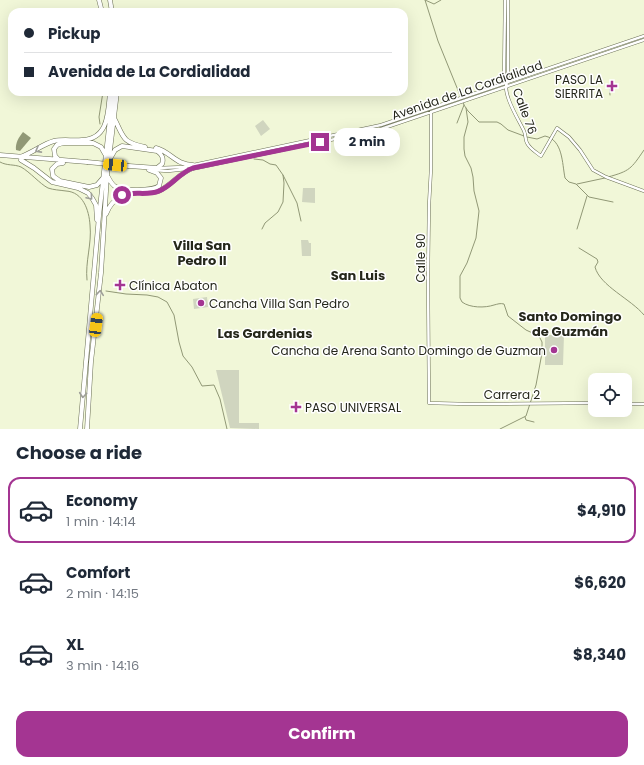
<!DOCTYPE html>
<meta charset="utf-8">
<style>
body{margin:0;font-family:Poppins,sans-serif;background:#f2f2f3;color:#1f2937;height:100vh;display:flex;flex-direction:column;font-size:15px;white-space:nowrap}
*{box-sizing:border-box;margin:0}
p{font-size:13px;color:#747a83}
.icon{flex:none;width:22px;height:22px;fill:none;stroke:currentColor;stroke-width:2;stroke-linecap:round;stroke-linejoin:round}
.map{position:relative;height:429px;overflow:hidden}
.side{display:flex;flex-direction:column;background:#fff;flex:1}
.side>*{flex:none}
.hud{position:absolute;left:8px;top:8px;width:400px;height:88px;border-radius:12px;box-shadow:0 4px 16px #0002;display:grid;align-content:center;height:88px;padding:0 16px;background:#fff}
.tools{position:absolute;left:588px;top:373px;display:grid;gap:8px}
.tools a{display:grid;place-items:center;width:44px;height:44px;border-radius:8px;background:#fff;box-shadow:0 4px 16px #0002;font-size:20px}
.end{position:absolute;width:18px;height:18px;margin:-9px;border:5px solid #a43592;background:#fff;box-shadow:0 0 0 2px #fff}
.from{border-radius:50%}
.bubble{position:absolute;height:28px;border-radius:12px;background:#fff;box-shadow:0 4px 16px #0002;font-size:13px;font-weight:700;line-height:28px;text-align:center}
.car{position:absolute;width:12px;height:24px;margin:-12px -6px;border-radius:5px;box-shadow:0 0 3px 1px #0007;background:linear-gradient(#f5c518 24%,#345 0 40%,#f5c518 0 76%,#345 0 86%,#f5c518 0)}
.hud b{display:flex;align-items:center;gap:14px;height:38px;font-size:15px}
.hud b+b{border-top:1px solid #e0e1e3}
.hud i{width:10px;height:10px;background:#1f2937}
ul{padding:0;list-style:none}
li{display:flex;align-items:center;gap:12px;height:66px;margin:0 8px 6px;padding:0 8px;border:2px solid transparent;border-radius:12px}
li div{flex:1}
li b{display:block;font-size:15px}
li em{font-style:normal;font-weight:700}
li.selected{border-color:#a43592}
li>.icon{width:36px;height:36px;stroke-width:1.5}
h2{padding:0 16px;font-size:18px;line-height:48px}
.button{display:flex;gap:8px;margin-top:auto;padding:8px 16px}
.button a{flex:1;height:46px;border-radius:12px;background:#a43592;color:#fff;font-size:16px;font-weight:700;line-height:46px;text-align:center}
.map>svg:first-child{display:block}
.green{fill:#d0d5bf}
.water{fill:#919876}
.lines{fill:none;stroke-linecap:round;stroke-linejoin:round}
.stream{stroke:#919876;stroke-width:1}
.secondary-casing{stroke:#6a6f54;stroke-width:3.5}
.highway-casing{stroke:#6a6f54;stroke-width:5}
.secondary{stroke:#fff;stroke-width:2.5}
.highway{stroke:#fff;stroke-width:4}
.highway-bridge-casing{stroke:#6a6f54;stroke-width:5;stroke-linecap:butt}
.highway-bridge{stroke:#fff;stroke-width:4}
.oneway{stroke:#9d9e98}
.route{stroke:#a43592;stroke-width:5}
.poi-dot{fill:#a43592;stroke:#fff;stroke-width:1.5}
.labels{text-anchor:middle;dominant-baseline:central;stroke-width:3;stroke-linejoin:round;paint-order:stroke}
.poi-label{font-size:12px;fill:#25271b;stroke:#fff;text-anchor:start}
.street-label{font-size:12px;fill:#25271b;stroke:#fff}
.neighbourhood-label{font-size:13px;font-weight:bold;fill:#25271b;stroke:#fff}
</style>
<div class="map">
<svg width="644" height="429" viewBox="0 0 644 429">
<rect width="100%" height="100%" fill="#f1f7d8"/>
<!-- green -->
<path class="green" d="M 263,120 L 270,129 L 261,136 L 255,126 Z
M 303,188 L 315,188 L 315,203 L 302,202 Z
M 301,240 L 308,240 L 309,243 L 311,243 L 311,256 L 302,256 Z
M 207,297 L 208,307 L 194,309 L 193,299 Z
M 545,335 L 564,335 L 563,365 L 545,365 Z
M 216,370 L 239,370 L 239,423 L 259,423 L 259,429 L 230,428 Z"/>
<!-- water -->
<path class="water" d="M 23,132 L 31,138 L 20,151 L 16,150 C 15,143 19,137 23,132 Z"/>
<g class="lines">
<!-- stream -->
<path class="stream" d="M 425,0 L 438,41 L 464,105 L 468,111 L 479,122 L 497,122 L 501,124 L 508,130 L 524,136
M 425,0 L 434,4 L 441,0
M 97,9 L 98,12
M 609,84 L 610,95
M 466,108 L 468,122 L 464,137 L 464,149 L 465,156 L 471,168 L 473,177 L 474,191 L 479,211 L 476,238 L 467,263 L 460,276 L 460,298 L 462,302 C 470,308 485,308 494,305 C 498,304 500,303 504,304 L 508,316 L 526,330 L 539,336 L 542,342 L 542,353 L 536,385 L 526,416 L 500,429
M 457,123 L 464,105
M 100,124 L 99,117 L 103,92
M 527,137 L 537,139 L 545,136 C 563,140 562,163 565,178 L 569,182 L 576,184 L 589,197 L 613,202
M 254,159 L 263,160 L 270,164 L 276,165 L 283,175 L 284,183 L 283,202 L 278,212 L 265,223 L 262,229
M 0,162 C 7,166 14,164 21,167 C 30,172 40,184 48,188 C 54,190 59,190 66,191 C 83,192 89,210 90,225 C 92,244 85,262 87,280
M 283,175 L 297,203 L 301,221
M 608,177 C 630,171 631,169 644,150
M 577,184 L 605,178
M 577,229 L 587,196
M 579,248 L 597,259 L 598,262 L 595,267 C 600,286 631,299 644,315
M 106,291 L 126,294 L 147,295 L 158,297 L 167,302 L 174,315 L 179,342 L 183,356 L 192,367 L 202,386 L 214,385 L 220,399 L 227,429
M 525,417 L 526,420 L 534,422"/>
<!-- secondary casing -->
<g class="secondary-casing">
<path id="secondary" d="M 505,0 L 504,79 L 506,82
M 508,0 L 508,80 C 500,91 519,120 524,131 C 526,135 525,140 527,143 C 530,149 536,152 541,156 L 557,128 L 569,137 L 580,150 L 593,170 L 606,177 L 644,191
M 431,112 L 431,169 L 429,205 L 428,277 L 429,403 L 467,404 L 595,403
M 158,168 L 184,167 L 381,125 L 644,36
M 192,169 L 378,130 L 644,40
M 152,170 L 168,171 L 187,169
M 625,404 L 644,404"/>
</g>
<!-- highway casing -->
<g class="highway-casing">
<path id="highway" d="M 99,0 L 102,12
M 110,0 L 112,12
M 114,118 C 124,137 121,142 145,147
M 156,148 C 171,152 176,165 193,165
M 0,155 L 87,162
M 20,157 C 32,153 43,144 54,141 C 63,139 73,141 82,140 C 109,139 108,112 110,92
M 111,157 L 115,150 L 122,146 L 157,151 C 162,154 164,159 162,164 L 157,168 L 129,166
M 21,160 L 34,168 L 52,182 L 78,188 L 88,193 L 92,198 L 96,205 L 97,220
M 59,160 L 55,156 L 54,149 L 57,145 L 63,143 L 93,143 L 101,147 L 105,154
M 63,163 L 57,164 L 52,169 L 53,176 L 60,181 L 89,187 L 97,185 L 103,178
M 108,177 C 110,181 112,185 116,187 C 123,191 153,191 159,186 L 161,178 L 157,173 L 149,170
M 106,214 C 113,196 126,193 144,192 C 149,192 154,193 159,191 C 172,185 179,173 193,168
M 80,429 L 99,216 L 113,92
M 87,429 L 91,362 L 101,273 L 107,175 L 117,92"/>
</g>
<!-- secondary -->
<use href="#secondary" class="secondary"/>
<!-- highway -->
<use href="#highway" class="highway"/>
<!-- highway-bridge casing -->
<g class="highway-bridge-casing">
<path id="highway-bridge" d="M 87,162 L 129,166"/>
</g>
<!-- highway-bridge -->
<use href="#highway-bridge" class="highway-bridge"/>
</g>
<!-- one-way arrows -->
<defs><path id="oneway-chevron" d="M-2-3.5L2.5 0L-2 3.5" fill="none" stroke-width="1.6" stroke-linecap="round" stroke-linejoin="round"/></defs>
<g class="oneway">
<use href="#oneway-chevron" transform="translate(38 150) rotate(151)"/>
<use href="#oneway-chevron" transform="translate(90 197) rotate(50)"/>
<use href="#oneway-chevron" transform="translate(100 293) rotate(-84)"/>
<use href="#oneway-chevron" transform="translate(83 395) rotate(95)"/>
</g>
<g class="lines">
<!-- route -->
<path class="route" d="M 122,195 C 134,191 148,196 159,191 C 172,186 179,173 193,168 L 320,142"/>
</g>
<!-- markers -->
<g class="poi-dot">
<path d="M610 80h4v4h4v4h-4v4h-4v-4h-4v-4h4z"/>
<path d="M118 279h4v4h4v4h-4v4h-4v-4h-4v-4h4z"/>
<circle cx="201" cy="303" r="4"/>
<circle cx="554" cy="350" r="4"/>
<path d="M294 401h4v4h4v4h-4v4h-4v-4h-4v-4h4z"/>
</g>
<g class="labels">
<!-- poi labels -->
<g class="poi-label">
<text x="603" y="79" text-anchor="end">PASO LA<tspan x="603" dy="14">SIERRITA</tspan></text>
<text x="129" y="285">Clínica Abaton</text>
<text x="209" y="303">Cancha Villa San Pedro</text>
<text x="546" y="350" text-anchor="end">Cancha de Arena Santo Domingo de Guzman</text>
<text x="305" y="407">PASO UNIVERSAL</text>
</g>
<!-- street labels -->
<g class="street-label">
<text transform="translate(467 90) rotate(-19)">Avenida de La Cordialidad</text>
<text transform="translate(525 111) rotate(70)">Calle 76</text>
<text transform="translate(420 258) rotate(-90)">Calle 90</text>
<text x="512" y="394">Carrera 2</text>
</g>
<!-- neighbourhood labels -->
<g class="neighbourhood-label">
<text x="202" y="245">Villa San<tspan x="202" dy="15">Pedro II</tspan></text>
<text x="358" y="275">San Luis</text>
<text x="570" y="316">Santo Domingo<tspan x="570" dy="15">de Guzmán</tspan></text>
<text x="265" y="333">Las Gardenias</text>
</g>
</g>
</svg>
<div class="tools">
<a><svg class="icon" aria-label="locate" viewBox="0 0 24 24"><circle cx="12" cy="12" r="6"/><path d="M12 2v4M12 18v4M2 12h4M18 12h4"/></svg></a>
</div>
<i class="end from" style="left:122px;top:195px"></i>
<i class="end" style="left:320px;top:142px"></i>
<div class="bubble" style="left:334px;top:128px;width:66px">2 min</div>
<i class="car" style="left:115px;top:165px;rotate:275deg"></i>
<i class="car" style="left:96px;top:325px;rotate:8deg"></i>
<div class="hud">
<b><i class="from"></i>Pickup</b>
<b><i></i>Avenida de La Cordialidad</b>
</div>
</div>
<section class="side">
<h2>Choose a ride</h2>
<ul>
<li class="selected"><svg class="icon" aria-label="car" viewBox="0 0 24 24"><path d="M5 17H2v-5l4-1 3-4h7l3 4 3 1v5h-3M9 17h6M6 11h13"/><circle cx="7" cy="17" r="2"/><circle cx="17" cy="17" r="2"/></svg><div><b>Economy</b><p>1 min · 14:14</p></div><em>$4,910</em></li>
<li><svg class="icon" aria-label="car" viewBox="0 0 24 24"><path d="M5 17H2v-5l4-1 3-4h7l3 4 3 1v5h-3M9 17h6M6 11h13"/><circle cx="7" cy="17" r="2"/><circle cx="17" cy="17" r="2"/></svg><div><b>Comfort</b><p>2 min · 14:15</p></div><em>$6,620</em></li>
<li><svg class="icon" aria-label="car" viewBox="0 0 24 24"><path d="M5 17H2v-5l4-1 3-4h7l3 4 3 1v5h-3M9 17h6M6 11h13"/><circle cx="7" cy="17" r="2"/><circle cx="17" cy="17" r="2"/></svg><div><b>XL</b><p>3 min · 14:16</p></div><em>$8,340</em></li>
</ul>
<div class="button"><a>Confirm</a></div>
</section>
